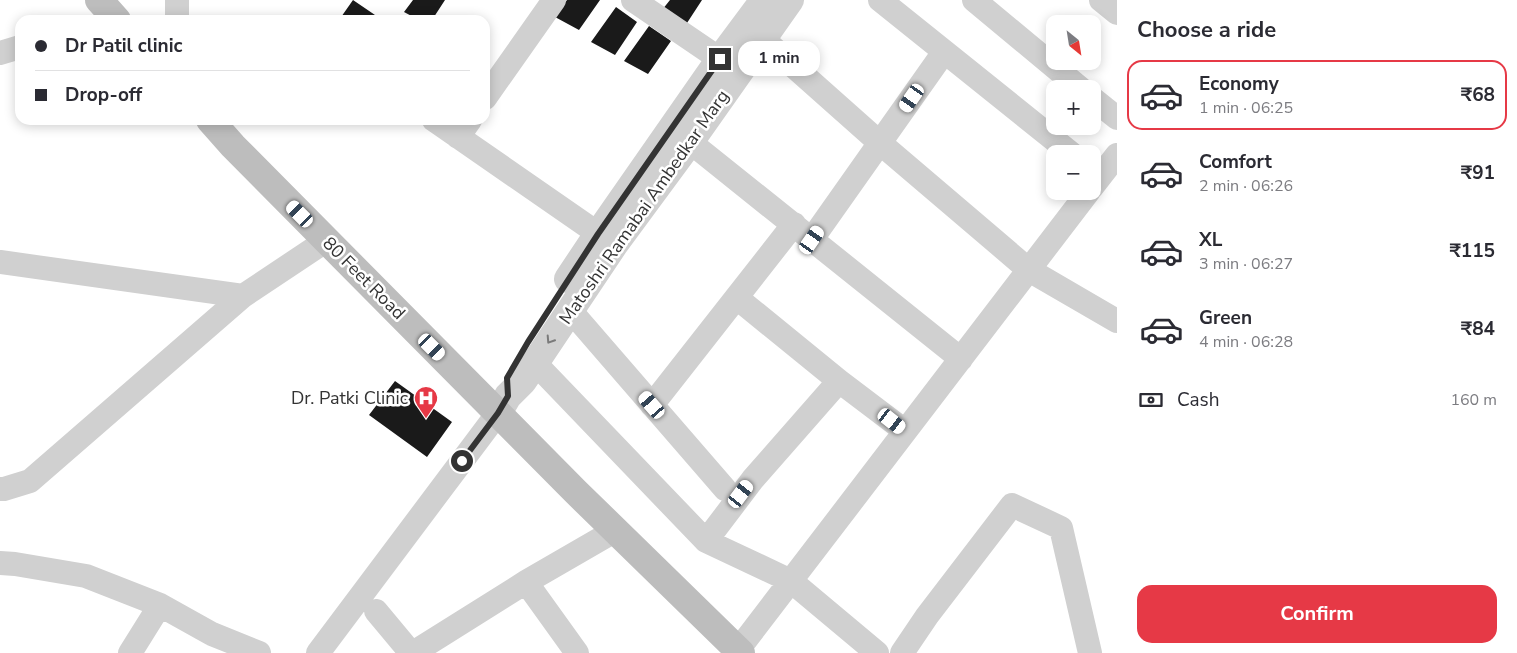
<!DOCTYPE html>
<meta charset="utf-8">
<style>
body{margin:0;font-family:"Nunito Sans",sans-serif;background:#f2f2f3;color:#2b2b33;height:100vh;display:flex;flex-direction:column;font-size:19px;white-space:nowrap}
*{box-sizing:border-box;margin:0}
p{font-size:16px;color:#7c7c81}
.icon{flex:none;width:28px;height:28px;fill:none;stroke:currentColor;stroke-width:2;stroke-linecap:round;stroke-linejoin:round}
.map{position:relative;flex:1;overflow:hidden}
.sheet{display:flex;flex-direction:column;background:#fff;width:400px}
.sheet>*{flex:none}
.guide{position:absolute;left:15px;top:15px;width:475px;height:110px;border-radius:15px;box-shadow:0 2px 12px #0003;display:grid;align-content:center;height:110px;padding:0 20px;background:#fff}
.needle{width:32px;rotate:150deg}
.tools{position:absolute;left:1046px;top:15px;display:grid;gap:10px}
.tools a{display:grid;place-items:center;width:55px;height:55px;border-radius:10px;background:#fff;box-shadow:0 2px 12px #0003;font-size:25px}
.end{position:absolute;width:22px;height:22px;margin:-11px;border:6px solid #333;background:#fff;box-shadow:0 0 0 2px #fff}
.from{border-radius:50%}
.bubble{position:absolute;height:35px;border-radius:15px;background:#fff;box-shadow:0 2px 12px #0003;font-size:16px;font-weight:700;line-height:35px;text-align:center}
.car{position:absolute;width:15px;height:30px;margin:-15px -8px;border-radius:6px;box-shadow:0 0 4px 1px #0007;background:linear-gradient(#fff 24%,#345 0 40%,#fff 0 76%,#345 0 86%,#fff 0)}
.guide b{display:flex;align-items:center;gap:18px;height:48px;font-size:19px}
.guide b+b{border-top:1px solid #e1e1e2}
.guide i{width:12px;height:12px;background:#2b2b33}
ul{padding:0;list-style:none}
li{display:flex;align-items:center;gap:15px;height:70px;margin:0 10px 8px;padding:0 10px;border:2px solid transparent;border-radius:15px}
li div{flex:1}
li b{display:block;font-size:19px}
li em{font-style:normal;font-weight:700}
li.on{border-color:#e63946}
li>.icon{width:45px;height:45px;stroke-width:1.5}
h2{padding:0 20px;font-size:22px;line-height:60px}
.pay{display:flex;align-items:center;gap:12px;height:55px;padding:0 20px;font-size:19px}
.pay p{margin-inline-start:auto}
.primary-button{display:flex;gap:10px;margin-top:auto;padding:10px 20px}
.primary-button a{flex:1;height:58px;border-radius:15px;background:#e63946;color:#fff;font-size:20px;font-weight:700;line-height:58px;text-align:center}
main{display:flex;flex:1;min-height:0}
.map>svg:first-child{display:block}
.building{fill:#1a1a1a}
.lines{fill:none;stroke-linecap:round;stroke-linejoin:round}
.minor{stroke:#d0d0d0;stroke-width:24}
.tertiary{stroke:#d0d0d0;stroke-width:28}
.secondary{stroke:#bdbdbd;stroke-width:28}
.oneway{stroke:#7a7a7a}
.route{stroke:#333;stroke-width:6}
.labels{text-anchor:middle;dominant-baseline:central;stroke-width:5;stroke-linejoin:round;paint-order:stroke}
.street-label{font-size:18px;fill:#333;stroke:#fff}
.poi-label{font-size:18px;fill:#333;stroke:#fff;text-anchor:end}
</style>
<main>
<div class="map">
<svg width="1117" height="653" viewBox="0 0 1117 653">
<rect width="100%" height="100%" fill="#fff"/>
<!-- building -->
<path class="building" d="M 353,0 L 375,15 L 372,20 L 339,20 Z
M 413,0 L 445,0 L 432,20 L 419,20 L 404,12 Z
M 567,0 L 600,0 L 579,30 L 555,17 Z
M 670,0 L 702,0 L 687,23 L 662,10 Z
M 616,7 L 637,22 L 615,55 L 591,42 Z
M 649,26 L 671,41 L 648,74 L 624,61 Z
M 395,381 L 452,422 L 427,457 L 369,415 Z"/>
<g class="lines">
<!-- minor -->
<path class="minor" d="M 177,0 L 177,20
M 633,0 L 736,70
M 880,0 L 1072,154
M 974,0 L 1081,89
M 1101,0 L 1117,13
M 763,39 L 880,143 L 1029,270 L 1117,321
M 0,53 L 20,47
M 485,98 L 554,0
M 1092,98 L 1117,118
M 434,120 L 613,244
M 458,137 L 470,120
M 690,142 L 961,359
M 1092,187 L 1117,155
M 812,239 L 944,52
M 0,262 L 243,296
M 737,298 L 839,381 L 905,431
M 570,310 L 725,489
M 535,363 L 706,541 L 791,581 L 877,653
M 652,405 L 794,224
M 0,489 L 4,489 L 30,481 L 243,296 L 327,240
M 706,541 L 753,479 L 839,381
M 0,563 L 15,564 L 86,576 L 160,605 L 212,634 L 259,653
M 526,582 L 577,653
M 376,611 L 411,653
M 738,650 L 1089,191
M 130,653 L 160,605
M 318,653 L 498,413
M 413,653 L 526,582 L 616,530
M 902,653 L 927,616 L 1012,505 L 1061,528 L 1090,653"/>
<!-- tertiary -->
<path class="tertiary" d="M 568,279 L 598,234 L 720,59 L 764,0
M 498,413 L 508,396 L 523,381 L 614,245 L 690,142 L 790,0"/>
<!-- secondary -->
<path class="secondary" d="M 99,0 L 117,20
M 210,120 L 233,146 L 576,492 L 741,653"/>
</g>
<!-- one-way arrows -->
<defs><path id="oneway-chevron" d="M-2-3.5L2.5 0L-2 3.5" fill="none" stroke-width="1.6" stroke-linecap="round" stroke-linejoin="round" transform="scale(1.25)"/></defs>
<use class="oneway" href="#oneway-chevron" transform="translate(550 340) rotate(123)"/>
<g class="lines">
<!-- route -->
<path class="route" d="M 462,461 L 498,413 L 508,396 L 507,378 L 528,342 L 598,234 L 720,59"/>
</g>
<!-- icons -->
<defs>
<g id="hospital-pin" transform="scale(1.25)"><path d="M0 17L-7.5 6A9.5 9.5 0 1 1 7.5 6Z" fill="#e63946" stroke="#fff"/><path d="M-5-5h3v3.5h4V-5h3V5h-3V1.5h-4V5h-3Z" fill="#fff"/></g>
</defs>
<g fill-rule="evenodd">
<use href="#hospital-pin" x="426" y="398"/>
</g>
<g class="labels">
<!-- street labels -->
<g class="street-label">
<text transform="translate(644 207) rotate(-55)">Matoshri Ramabai Ambedkar Marg</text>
<text transform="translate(364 278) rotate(45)">80 Feet Road</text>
</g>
<!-- poi labels -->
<g class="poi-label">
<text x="408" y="398">Dr. Patki Clinic</text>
</g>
</g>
</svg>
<div class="tools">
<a><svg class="needle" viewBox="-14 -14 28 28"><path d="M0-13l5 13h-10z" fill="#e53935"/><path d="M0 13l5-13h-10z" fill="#7c7c81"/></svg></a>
<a>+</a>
<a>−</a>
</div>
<i class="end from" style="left:462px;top:461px"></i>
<i class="end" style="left:720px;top:59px"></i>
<div class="bubble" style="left:738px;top:41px;width:82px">1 min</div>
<i class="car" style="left:912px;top:98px;rotate:215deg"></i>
<i class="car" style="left:300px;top:214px;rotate:315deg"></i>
<i class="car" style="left:812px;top:240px;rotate:35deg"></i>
<i class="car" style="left:432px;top:347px;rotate:135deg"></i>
<i class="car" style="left:652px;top:405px;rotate:319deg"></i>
<i class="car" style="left:892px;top:421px;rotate:128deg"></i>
<i class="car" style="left:741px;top:494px;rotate:37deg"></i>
<div class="guide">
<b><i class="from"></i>Dr Patil clinic</b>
<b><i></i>Drop-off</b>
</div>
</div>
<section class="sheet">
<h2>Choose a ride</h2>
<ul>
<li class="on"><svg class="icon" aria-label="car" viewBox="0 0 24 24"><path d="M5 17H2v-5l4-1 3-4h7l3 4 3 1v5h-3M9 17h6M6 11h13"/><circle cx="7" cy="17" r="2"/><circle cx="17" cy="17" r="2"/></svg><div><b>Economy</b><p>1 min · 06:25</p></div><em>₹68</em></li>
<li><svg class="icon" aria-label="car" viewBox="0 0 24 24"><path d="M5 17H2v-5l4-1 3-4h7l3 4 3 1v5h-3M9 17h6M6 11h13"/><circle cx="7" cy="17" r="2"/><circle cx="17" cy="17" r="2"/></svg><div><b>Comfort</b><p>2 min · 06:26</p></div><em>₹91</em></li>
<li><svg class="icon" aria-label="car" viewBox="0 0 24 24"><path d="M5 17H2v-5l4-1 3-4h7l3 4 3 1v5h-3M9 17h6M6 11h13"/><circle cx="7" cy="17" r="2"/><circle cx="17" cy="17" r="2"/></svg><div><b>XL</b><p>3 min · 06:27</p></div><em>₹115</em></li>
<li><svg class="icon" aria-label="car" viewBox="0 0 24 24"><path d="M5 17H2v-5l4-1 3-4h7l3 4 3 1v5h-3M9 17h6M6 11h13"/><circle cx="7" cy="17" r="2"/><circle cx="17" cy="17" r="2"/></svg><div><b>Green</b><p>4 min · 06:28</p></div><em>₹84</em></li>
</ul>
<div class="pay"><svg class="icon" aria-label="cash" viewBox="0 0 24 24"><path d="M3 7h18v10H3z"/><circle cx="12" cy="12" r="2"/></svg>Cash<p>160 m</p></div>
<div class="primary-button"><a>Confirm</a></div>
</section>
</main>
